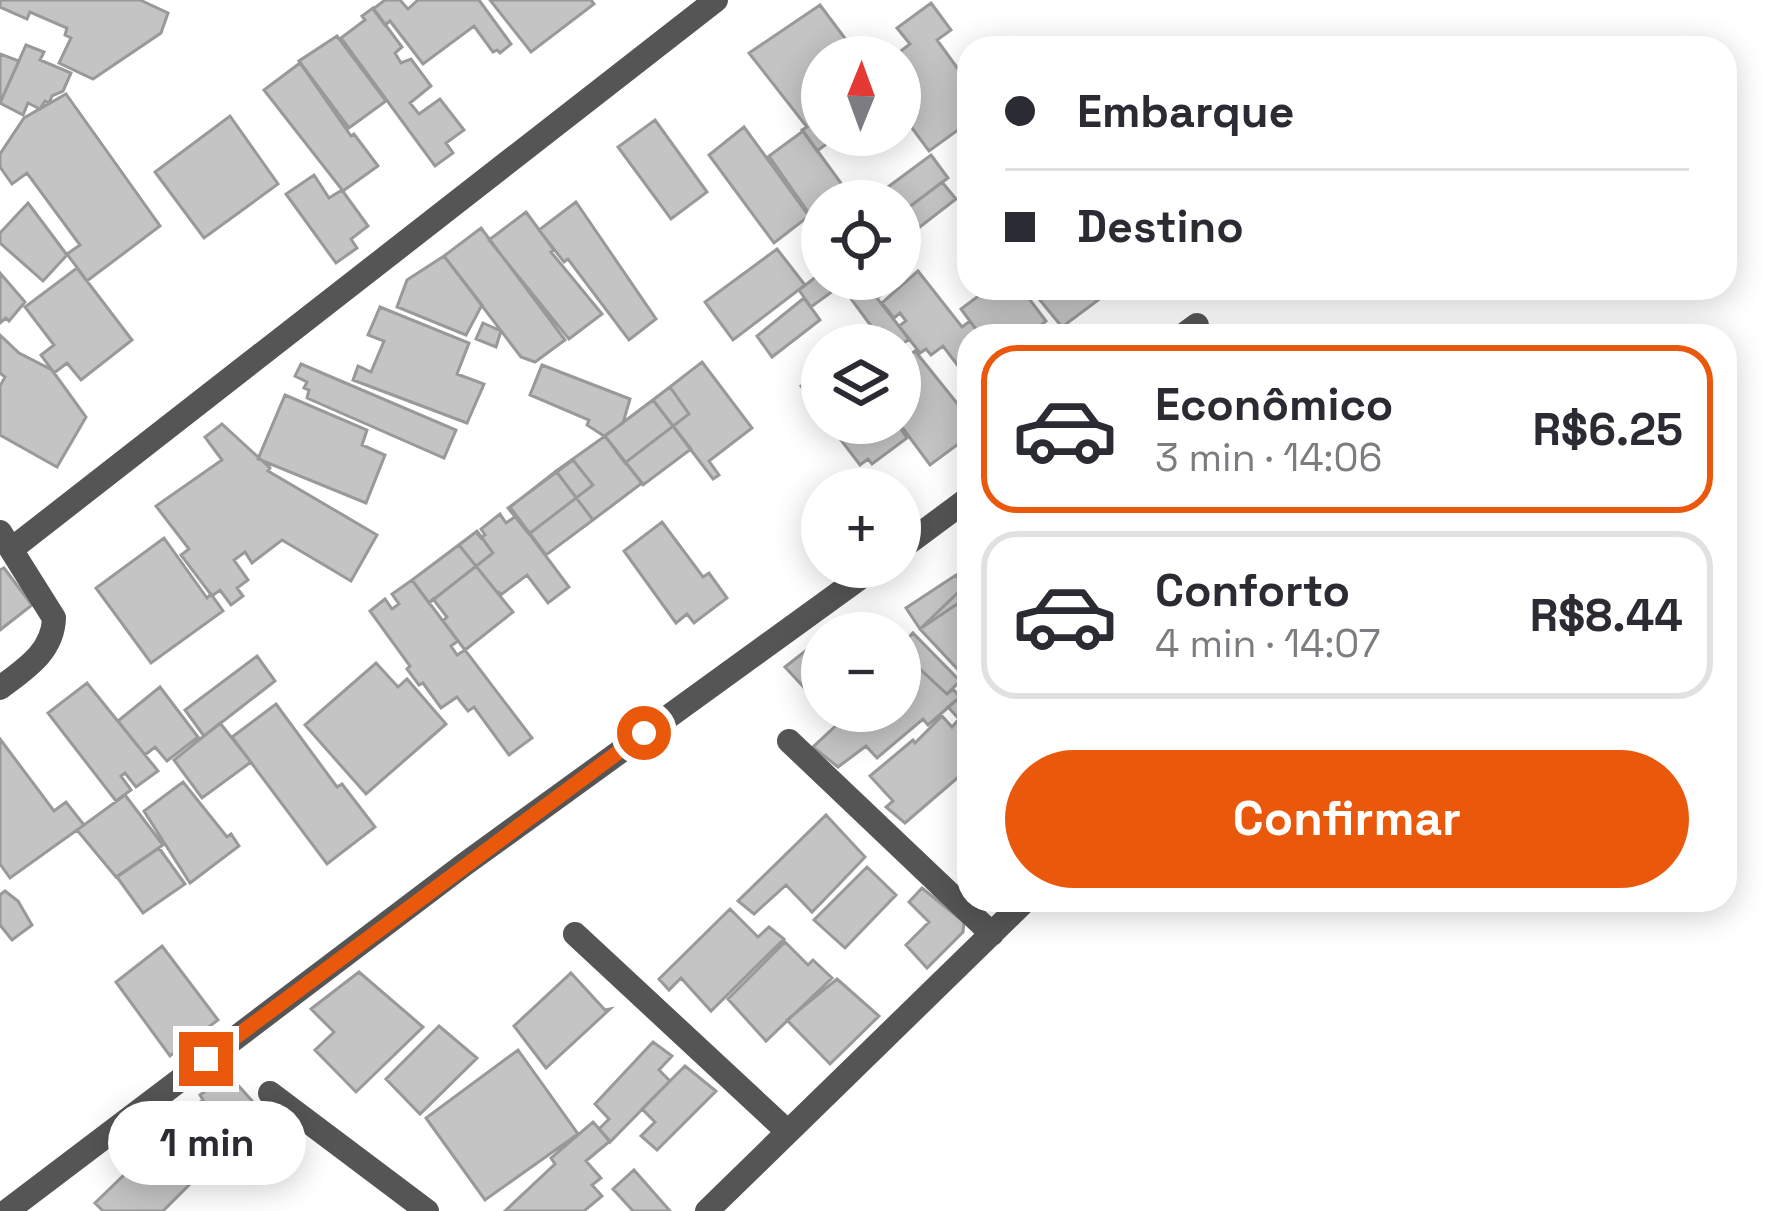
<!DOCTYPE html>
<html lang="pt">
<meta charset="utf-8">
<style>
body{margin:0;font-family:"Space Grotesk",sans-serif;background:#f2f2f3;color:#2b2b33;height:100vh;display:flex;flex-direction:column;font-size:45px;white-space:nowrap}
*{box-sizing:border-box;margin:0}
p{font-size:39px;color:#7c7c81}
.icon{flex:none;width:66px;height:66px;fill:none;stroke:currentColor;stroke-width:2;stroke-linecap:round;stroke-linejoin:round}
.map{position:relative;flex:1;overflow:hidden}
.drawer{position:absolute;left:957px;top:324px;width:780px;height:588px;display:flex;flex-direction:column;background:#fff;border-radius:36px;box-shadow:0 6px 30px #0003}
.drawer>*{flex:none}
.top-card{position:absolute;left:957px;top:36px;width:780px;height:264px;border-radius:36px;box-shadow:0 6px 30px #0003;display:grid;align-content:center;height:264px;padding:0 48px;background:#fff}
.needle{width:78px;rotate:1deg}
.buttons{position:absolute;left:801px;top:36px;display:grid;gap:24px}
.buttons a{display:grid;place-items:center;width:120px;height:120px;border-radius:50%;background:#fff;box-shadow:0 6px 30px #0003;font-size:60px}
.end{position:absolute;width:54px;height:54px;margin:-27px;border:15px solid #ea580c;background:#fff;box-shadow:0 0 0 6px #fff}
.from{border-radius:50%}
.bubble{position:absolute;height:84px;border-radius:42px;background:#fff;box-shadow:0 6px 30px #0003;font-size:39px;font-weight:600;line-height:84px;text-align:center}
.top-card b{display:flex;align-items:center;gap:42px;height:114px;font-size:45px}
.top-card b+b{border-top:3px solid #e1e1e2}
.top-card i{width:30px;height:30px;background:#2b2b33}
ul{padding:21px 0 0;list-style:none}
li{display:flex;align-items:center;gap:36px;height:168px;margin:0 24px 18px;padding:0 24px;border:6px solid #e1e1e2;border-radius:36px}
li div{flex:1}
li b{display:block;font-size:45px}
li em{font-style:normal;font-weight:600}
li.on{border-color:#ea580c}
li>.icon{width:108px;height:108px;stroke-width:1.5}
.button{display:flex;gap:24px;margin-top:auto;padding:24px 48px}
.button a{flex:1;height:138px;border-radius:72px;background:#ea580c;color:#fff;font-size:48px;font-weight:600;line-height:138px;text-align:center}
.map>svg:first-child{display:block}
.building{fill:#c4c4c4;stroke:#999;stroke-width:3}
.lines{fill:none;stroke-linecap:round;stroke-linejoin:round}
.street{stroke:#555;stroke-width:24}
.route{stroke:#ea580c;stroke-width:15}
</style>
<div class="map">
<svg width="1774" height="1211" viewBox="0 0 1774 1211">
<rect width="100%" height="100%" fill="#fff"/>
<!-- building -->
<path class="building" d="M 0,0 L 140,0 L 168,13 L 161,33 L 93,79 L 59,63 L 71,38 L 65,35 L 67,28 L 30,12 L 27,19 L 0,7 Z
M 385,0 L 400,0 L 408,9 L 418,0 L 479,0 L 511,44 L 500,53 L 497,50 L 493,52 L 474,26 L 423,64 L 390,21 L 385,25 L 373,9 Z
M 490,0 L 591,0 L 594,4 L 531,52 Z
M 931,3 L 951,30 L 937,40 L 958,69 L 969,60 L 969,122 L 929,151 L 900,112 L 900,57 L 893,57 L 910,44 L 897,28 Z
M 820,5 L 859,57 L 822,57 L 822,135 L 839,135 L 817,151 L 802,130 L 807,127 L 749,53 Z
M 373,8 L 402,47 L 395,53 L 401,63 L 411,59 L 431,86 L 410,103 L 419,114 L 440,99 L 464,130 L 446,143 L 453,153 L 435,166 L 341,38 L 365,20 L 362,16 Z
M 337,36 L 386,101 L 349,128 L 299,61 Z
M 26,45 L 44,52 L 40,60 L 71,73 L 63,91 L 52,96 L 49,103 L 45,101 L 40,109 L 28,103 L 23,115 L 0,103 Z
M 0,54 L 19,61 L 0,103 Z
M 300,63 L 351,136 L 354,134 L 378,166 L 343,191 L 264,90 Z
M 66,94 L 160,226 L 87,281 L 67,254 L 80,245 L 27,173 L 12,184 L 0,167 L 0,154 L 24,118 Z
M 230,116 L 278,184 L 204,238 L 155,172 Z
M 655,120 L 707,192 L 671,219 L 618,147 Z
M 744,127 L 809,216 L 774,243 L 709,155 Z
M 803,131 L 854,201 L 822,201 L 822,232 L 769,156 Z
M 931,155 L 948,178 L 900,214 L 900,201 L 869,201 Z
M 314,175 L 329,198 L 342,190 L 368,226 L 351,239 L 357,248 L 336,263 L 286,194 Z
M 942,182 L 956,199 L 907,237 L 900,228 L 900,214 Z
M 576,202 L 656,319 L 629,340 L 568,259 L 564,262 L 539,230 Z
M 28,203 L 67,255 L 43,281 L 0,243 L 0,233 Z
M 526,212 L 554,250 L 551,252 L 602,314 L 569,339 L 489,240 Z
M 481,228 L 565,340 L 535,362 L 521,357 L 444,256 Z
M 777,249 L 805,285 L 733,340 L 705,302 Z
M 444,256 L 482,305 L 466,335 L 397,307 L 407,280 Z
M 77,268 L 132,340 L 81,380 L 67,363 L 54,373 L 52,370 L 41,355 L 54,345 L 25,307 Z
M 918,271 L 962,327 L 970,321 L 981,336 L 969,336 L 969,365 L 962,371 L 943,346 L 931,355 L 926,349 L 920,353 L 899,326 L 906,321 L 900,313 L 894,318 L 882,303 Z
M 822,272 L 822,279 L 862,279 L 909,339 L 900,346 L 885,345 L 841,285 L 811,307 L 799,290 Z
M 0,273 L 25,302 L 9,321 L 6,318 L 0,323 Z
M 862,279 L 890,279 L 895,285 L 877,298 Z
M 989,288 L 1021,288 L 1046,321 L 1033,332 L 1035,336 L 981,336 L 961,309 Z
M 1030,288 L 1100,288 L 1105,295 L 1062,327 Z
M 804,298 L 820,320 L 772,357 L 757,336 Z
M 380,307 L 469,343 L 457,374 L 484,384 L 467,423 L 353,380 L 358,366 L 371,372 L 384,341 L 368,335 Z
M 483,323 L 501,331 L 496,347 L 476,339 Z
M 0,335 L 19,353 L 52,370 L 86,417 L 57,467 L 0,435 L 0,386 L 5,377 L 0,373 Z
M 915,351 L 969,418 L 969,436 L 930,465 L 899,423 L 900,362 Z
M 702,362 L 752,428 L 709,461 L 719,475 L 713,479 L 653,400 Z
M 301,364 L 456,430 L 444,458 L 307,398 L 309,390 L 304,388 L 307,382 L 295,376 Z
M 542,365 L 630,399 L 623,423 L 604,436 L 587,425 L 589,420 L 530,395 Z
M 819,372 L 822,372 L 822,415 L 801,386 Z
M 670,387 L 689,414 L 625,463 L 605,436 Z
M 285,395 L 367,430 L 362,445 L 385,455 L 366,503 L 258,459 Z
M 653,400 L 691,449 L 643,485 L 605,436 Z
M 828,423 L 897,423 L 907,438 L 872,464 L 868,459 L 860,465 Z
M 222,424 L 270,468 L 268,471 L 377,535 L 351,581 L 282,540 L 252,563 L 245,552 L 234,560 L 248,580 L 237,588 L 243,596 L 231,605 L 220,590 L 212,596 L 181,555 L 189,549 L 156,506 L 222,460 L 205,437 Z
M 605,436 L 642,483 L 593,520 L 556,471 Z
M 573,460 L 593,485 L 529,534 L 508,508 Z
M 556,471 L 593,520 L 546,555 L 510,507 Z
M 500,514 L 506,523 L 516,516 L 569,587 L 548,603 L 527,575 L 502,594 L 496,591 L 459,545 L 476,532 L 481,538 L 485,535 L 481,529 Z
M 662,522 L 703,577 L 709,573 L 727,598 L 694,623 L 687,614 L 676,623 L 624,551 Z
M 477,531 L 493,553 L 429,603 L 412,580 Z
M 164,538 L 207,598 L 211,594 L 223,611 L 151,663 L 96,588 Z
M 459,545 L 513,612 L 465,650 L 443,621 L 447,617 L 433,599 L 429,603 L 412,580 Z
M 4,568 L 32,605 L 0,630 L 0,570 Z
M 956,575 L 969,596 L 920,629 L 906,608 Z
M 412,580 L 458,641 L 451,646 L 457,655 L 465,650 L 532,738 L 509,755 L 474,707 L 468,711 L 457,697 L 441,708 L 423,683 L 419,685 L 407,669 L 410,666 L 370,611 L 385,599 L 392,609 L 399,604 L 392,594 Z
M 969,582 L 969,670 L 963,675 L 920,629 Z
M 843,617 L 859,633 L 828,633 Z
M 913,633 L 960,681 L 947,694 L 910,660 L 900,669 L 900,646 Z
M 822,638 L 822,707 L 785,667 Z
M 257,656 L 275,681 L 204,736 L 185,710 Z
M 910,660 L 947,694 L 953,689 L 960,697 L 928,725 L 923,719 L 877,758 L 866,746 L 838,767 L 813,747 L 843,719 L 850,726 L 867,711 L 900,711 L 900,669 Z
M 376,663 L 398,687 L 407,679 L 446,724 L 366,794 L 305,725 Z
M 87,683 L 158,771 L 136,787 L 125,773 L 121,776 L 131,790 L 116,801 L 48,713 Z
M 160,687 L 198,737 L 167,761 L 155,747 L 145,755 L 118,721 Z
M 960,697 L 969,708 L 969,768 L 905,823 L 886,807 L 893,801 L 870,776 L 913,740 L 915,743 L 942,716 L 952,727 L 959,719 L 948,707 Z
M 276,704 L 337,787 L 342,784 L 375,827 L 327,864 L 232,737 Z
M 220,723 L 251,762 L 202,798 L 174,760 Z
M 0,739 L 54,811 L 66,802 L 84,825 L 10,878 L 0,864 Z
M 183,782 L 227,837 L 231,834 L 239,846 L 190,883 L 144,811 Z
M 125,795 L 163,845 L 116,877 L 77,830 Z
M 826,815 L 865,857 L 823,901 L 812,912 L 786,885 L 754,914 L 738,901 Z
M 159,848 L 185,884 L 143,913 L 117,877 Z
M 867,867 L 896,895 L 845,948 L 814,920 Z
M 922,888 L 964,922 L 963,932 L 927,968 L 906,945 L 929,922 L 909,902 Z
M 5,891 L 18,901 L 32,925 L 12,940 L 0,925 L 0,895 Z
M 730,909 L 758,937 L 769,927 L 784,939 L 711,1011 L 681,978 L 669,990 L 659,979 Z
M 785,942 L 808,965 L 813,960 L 832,978 L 766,1041 L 728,999 Z
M 162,946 L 218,1020 L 170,1056 L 116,982 Z
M 359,972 L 423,1027 L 356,1092 L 315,1050 L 334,1032 L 311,1009 Z
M 571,973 L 605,1010 L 610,1009 L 546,1068 L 514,1026 Z
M 837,979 L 879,1016 L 830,1064 L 787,1020 Z
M 439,1026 L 477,1058 L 420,1114 L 386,1079 Z
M 653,1042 L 672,1056 L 659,1070 L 670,1081 L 610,1142 L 599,1129 L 609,1119 L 595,1104 Z
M 518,1050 L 578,1134 L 485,1200 L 426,1118 Z
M 685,1066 L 716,1091 L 657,1150 L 641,1136 L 655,1122 L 642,1109 Z
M 228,1074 L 270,1121 L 217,1156 L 208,1145 L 196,1154 L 180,1133 L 163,1147 L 148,1136 L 186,1107 L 189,1111 L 203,1100 L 200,1095 Z
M 593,1122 L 610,1141 L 586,1161 L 601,1178 L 592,1185 L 602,1196 L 584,1211 L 505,1211 L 555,1164 L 551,1158 Z
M 154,1146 L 190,1184 L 163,1211 L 103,1211 L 95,1203 Z
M 634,1170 L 670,1211 L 633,1211 L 613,1189 Z"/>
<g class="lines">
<!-- street -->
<path class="street" d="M 1182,336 L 1197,325
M 0,532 L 54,618 C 53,652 25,669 0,688
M 13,548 L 716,0
M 900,549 L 969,498
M 789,741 L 992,934
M 575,934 L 788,1132
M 270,1093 L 427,1211
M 7,1211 L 465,864 L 875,567
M 707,1211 L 1026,900"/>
</g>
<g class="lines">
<!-- route -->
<path class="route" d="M 206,1059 L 644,733"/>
</g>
</svg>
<div class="buttons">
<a><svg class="needle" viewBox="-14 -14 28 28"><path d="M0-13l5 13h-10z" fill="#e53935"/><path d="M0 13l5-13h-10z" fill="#7c7c81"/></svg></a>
<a><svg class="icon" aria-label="locate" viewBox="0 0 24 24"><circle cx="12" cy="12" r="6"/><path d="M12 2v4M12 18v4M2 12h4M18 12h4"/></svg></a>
<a><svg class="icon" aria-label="layers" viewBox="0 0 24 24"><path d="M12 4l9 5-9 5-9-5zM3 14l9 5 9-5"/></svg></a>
<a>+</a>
<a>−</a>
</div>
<i class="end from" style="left:644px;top:733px"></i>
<i class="end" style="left:206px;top:1059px"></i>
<div class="bubble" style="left:108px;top:1101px;width:198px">1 min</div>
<div class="top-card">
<b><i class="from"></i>Embarque</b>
<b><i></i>Destino</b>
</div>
<section class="drawer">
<ul>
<li class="on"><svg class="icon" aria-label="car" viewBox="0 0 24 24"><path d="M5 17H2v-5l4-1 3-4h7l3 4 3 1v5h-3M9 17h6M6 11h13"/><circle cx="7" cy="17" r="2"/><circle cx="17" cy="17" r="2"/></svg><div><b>Econômico</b><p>3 min · 14:06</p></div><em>R$6.25</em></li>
<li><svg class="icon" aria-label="car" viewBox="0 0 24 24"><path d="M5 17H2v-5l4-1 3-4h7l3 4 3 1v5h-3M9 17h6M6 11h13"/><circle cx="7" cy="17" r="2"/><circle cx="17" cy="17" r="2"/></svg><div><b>Conforto</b><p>4 min · 14:07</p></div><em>R$8.44</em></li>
</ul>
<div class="button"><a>Confirmar</a></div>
</section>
</div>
